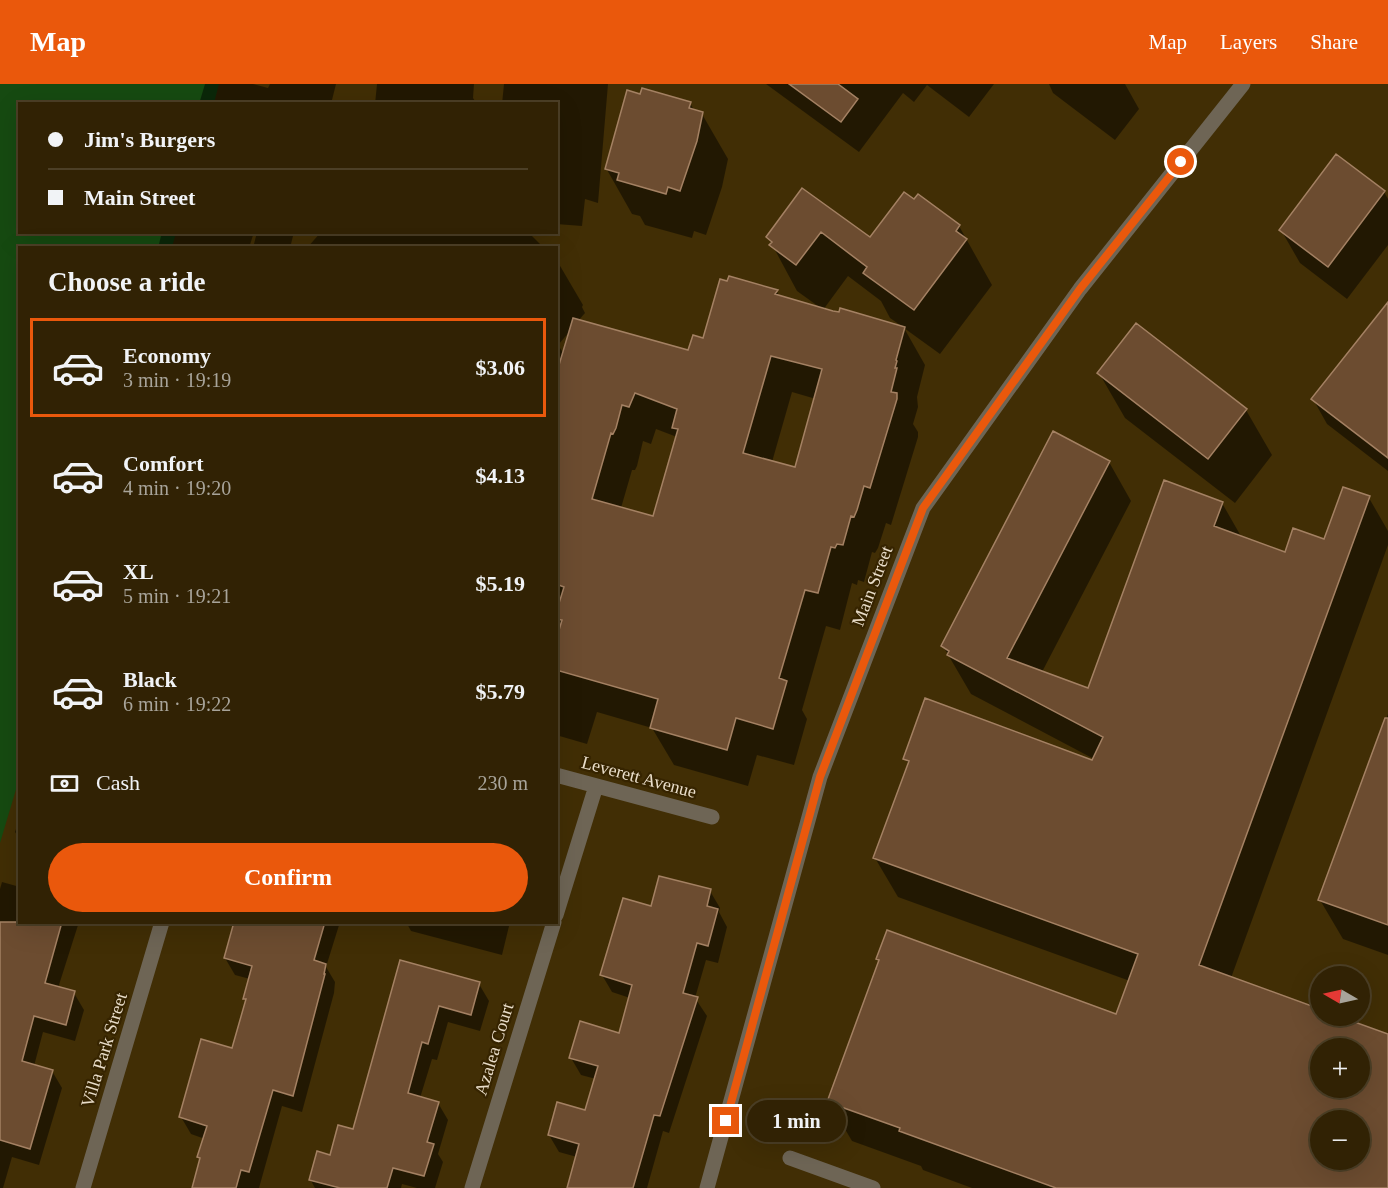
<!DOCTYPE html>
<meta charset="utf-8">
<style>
body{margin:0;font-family:Georgia,serif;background:#3d2f13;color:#f1f3f6;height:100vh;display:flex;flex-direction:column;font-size:22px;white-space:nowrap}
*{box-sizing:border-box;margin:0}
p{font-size:20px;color:#a8a49a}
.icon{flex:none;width:33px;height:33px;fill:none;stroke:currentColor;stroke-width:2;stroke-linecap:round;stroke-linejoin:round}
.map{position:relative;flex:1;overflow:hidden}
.drawer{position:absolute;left:18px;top:162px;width:540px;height:678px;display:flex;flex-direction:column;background:#312204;border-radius:0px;box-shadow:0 6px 24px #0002,0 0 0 2px #4c3f26}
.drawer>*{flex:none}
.banner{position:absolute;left:18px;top:18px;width:540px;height:132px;border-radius:0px;box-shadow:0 6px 24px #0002,0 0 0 2px #4c3f26;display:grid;align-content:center;height:132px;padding:0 30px;background:#312204}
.needle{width:39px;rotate:279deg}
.fabs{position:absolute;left:1310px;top:882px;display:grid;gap:12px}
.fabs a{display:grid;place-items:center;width:60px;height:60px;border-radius:50%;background:#312204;box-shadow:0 6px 24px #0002,0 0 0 2px #4c3f26;font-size:30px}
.end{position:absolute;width:27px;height:27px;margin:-14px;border:8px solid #ea580c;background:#fff;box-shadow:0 0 0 3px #fff}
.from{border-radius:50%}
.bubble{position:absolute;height:42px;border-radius:21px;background:#312204;box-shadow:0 6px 24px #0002,0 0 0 2px #4c3f26;font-size:20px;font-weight:800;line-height:42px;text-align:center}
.banner b{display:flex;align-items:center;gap:21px;height:57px;font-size:22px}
.banner b+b{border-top:2px solid #4c3f26}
.banner i{width:15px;height:15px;background:#f1f3f6}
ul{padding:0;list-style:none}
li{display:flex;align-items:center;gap:18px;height:99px;margin:0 12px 9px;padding:0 18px;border:3px solid transparent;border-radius:0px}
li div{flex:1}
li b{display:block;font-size:22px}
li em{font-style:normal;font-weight:800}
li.selected{border-color:#ea580c}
li>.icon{width:54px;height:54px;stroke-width:1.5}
h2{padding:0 30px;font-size:27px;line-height:72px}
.pay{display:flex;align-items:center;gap:15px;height:66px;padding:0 30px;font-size:22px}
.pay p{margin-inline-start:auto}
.button{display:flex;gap:12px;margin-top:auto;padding:12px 30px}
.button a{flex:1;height:69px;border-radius:36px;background:#ea580c;color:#fff;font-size:24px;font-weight:800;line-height:69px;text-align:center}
header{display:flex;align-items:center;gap:36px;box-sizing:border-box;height:84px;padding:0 30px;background:#ea580c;color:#fff}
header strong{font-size:28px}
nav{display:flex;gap:33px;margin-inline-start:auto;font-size:21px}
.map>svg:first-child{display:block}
.green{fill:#164a11}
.shadow{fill:#0007;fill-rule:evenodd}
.building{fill:#6c4c30;stroke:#a48163;stroke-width:1.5;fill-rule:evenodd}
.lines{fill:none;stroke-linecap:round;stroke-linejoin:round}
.minor{stroke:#6e6555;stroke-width:15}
.route{stroke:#ea580c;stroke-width:8}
.labels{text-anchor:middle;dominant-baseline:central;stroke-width:4.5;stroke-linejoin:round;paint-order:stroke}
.street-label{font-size:18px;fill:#e9ddc9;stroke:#362400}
</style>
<header>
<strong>Map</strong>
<nav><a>Map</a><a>Layers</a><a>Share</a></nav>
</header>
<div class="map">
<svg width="1388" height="1104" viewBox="0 0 1388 1104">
<rect width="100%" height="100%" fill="#412e05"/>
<!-- green -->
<path class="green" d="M 0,0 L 219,0 L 214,19 L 20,20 L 20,148 L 176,149 L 172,163 L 20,164 L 20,692 L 0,759 Z"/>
<!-- shadow -->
<path class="shadow" d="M 205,0 L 253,0 L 268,4 L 270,0 L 336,0 L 331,20 L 199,20 Z
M 377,0 L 474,0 L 473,14 L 477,20 L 375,20 Z
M 504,0 L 608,0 L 598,119 L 585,115 L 582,142 L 556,140 L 556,20 L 502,20 Z
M 766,0 L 994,0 L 969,33 L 927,1 L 914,18 L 903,9 L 859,68 Z
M 1049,0 L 1125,0 L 1139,25 L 1115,56 L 1053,9 Z
M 690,19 L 695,28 L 702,30 L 728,75 L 722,103 L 706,151 L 694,147 L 692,154 L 645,141 L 640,132 L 632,130 L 606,84 Z
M 803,106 L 870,156 L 959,142 L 992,201 L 940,270 L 904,244 L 925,281 L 917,313 L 918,323 L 913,340 L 918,348 L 918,353 L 891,441 L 886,439 L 878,464 L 875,469 L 872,468 L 864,498 L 858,496 L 857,501 L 852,499 L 840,546 L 826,542 L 802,626 L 807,635 L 794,681 L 757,671 L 748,702 L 674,681 L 652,644 L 597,628 L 587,660 L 556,651 L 556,296 L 564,271 L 556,279 L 556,175 L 583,221 L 582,223 L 585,229 L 578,237 L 689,268 L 704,256 L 730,194 L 777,208 L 780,213 L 822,225 L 797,207 L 768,153 ZM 848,192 L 881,217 L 890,234 L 903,243 L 823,226 ZM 571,246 L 564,270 L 558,261 ZM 792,308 L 816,315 L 796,385 L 772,378 ZM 656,345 L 677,353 L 654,434 L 621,424 L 632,386 L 635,386 L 637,382 L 643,357 L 651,360 Z
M 1384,108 L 1388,115 L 1388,161 L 1347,215 L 1300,179 L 1281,146 Z
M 162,148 L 254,148 L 249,164 L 158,164 Z
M 257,148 L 294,148 L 290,164 L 253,164 Z
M 321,148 L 487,148 L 491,152 L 494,148 L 528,148 L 544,164 L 307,164 Z
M 1388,237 L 1388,387 L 1327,340 L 1313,315 Z
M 1099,289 L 1246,326 L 1272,371 L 1235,419 L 1125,334 Z
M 1109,378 L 1131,417 L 1042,588 L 1089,605 L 1222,419 L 1242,454 L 1286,470 L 1325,457 L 1369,414 L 1388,447 L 1388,461 L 1231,894 L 1320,927 L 1320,932 L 1334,932 L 1388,951 L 1388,1104 L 972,1104 L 923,1086 L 921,1082 L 852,1057 L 829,1018 L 880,879 L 878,875 L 1117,931 L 1130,897 L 898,813 L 875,774 L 909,681 L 905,674 L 1093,678 L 1094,675 L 971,610 L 943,562 ZM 1320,964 L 1359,964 L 1359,1004 L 1320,1004 ZM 1320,1036 L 1359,1036 L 1359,1076 L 1320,1076 Z
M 1388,630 L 1388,871 L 1343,855 L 1320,816 Z
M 20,733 L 20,755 L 15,748 Z
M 2,798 L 20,803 L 20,838 L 79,838 L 58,904 L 74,909 L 84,926 L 75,957 L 43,948 L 34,982 L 52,987 L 62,1004 L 39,1081 L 12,1073 L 3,1104 L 0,1104 L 0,805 Z
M 710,807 L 720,824 L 719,828 L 727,843 L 718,879 L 706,876 L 695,914 L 707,932 L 669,1049 L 663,1047 L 647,1104 L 568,1104 L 577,1073 L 559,1068 L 549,1051 L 586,1028 L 596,995 L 581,991 L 571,974 L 620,951 L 630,914 L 612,908 L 602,891 L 652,824 Z
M 270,838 L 340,838 L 326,883 L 335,898 L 334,909 L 302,1028 L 282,1022 L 259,1104 L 194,1104 L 201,1077 L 199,1073 L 205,1055 L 191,1050 L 181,1033 L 233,966 L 247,918 L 245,914 L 250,895 L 235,891 L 225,874 Z
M 406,838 L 510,838 L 502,871 L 411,847 Z
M 401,878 L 479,900 L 489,917 L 480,947 L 448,938 L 437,976 L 432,975 L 420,1014 L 438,1019 L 448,1036 L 438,1070 L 443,1078 L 435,1104 L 417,1104 L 402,1100 L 401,1104 L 315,1104 L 310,1095 L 354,1047 Z"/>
<!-- building -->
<path class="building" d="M 789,0 L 838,0 L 858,15 L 841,38 Z
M 642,4 L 691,18 L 689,24 L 703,28 L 697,57 L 680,107 L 668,103 L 666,110 L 617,96 L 619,89 L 605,85 L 627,6 L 640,10 Z
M 1336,70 L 1385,107 L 1328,183 L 1279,146 Z
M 802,104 L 870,153 L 904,108 L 914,115 L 918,110 L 960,141 L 956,147 L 967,155 L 914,226 L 863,189 L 867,183 L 821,148 L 796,181 L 769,161 L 772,158 L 766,153 Z
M 729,192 L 778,206 L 775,210 L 833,227 L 839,228 L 840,224 L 905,243 L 896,276 L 897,277 L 895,284 L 897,284 L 891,308 L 897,309 L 897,315 L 870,404 L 864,402 L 857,426 L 854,433 L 851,432 L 843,461 L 837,460 L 835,464 L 831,463 L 818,509 L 805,506 L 779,594 L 787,597 L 773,645 L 736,634 L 727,666 L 650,644 L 658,615 L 556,586 L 556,556 L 562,536 L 556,535 L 556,529 L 564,503 L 556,500 L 556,291 L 573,234 L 688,266 L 693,251 L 703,254 L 720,195 L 727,197 ZM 771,272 L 822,285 L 795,383 L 743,369 ZM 635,309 L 677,325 L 672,344 L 678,345 L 653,432 L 592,415 L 611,349 L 613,350 L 616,344 L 622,321 L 629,323 Z
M 1388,218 L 1388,374 L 1311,315 Z
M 1136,239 L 1247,325 L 1208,375 L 1097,289 Z
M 1053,347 L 1110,377 L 1007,574 L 1088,604 L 1164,396 L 1223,418 L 1214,442 L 1285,468 L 1293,444 L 1324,455 L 1343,403 L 1370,412 L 1199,881 L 1320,925 L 1320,932 L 1338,932 L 1388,950 L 1388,1104 L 1056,1104 L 899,1047 L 900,1044 L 827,1018 L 879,876 L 876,875 L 887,846 L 1116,930 L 1138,870 L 873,774 L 909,677 L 903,675 L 925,614 L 1092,676 L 1103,653 L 947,571 L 949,567 L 941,562 ZM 1320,964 L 1359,964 L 1359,1004 L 1320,1004 ZM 1320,1036 L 1359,1036 L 1359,1076 L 1320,1076 Z
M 1385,634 L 1388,634 L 1388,841 L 1318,816 Z
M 659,792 L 711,805 L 707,822 L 718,825 L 708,862 L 697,859 L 683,909 L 698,913 L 660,1032 L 654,1031 L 633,1104 L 567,1104 L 579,1060 L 548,1051 L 557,1018 L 585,1026 L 598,982 L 569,974 L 580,937 L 619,949 L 632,901 L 600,891 L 623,814 L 651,822 Z
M 0,838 L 62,838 L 45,899 L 75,907 L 66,941 L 34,932 L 22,977 L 53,986 L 30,1065 L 0,1056 Z
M 234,838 L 325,838 L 314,876 L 326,880 L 324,890 L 325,890 L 293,1012 L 273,1006 L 249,1088 L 241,1086 L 236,1104 L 192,1104 L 200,1074 L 197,1073 L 207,1042 L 179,1033 L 201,955 L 232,964 L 246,915 L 243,915 L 252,882 L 224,874 Z
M 400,876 L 480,898 L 471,931 L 439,922 L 428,960 L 422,958 L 408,1009 L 439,1018 L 427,1058 L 434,1060 L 424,1092 L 393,1084 L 387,1104 L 340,1104 L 309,1096 L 317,1067 L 330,1071 L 338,1041 L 353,1045 Z"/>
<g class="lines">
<!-- minor -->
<path class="minor" d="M 556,691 L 712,733
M 556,831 L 596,702
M 790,1074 L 873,1104
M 83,1104 L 162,838
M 472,1104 L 554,838
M 707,1104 L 820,693 L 923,424 L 1080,205 L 1243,0"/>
</g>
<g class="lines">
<!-- route -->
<path class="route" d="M 726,1037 L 820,693 L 923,424 L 1080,205 L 1181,78"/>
</g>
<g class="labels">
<!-- street labels -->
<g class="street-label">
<text transform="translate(872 502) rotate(-69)">Main Street</text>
<text transform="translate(639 693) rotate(15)">Leverett Avenue</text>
<text transform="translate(494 965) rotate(-73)">Azalea Court</text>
<text transform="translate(104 966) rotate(-73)">Villa Park Street</text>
</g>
</g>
</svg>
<div class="fabs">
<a><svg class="needle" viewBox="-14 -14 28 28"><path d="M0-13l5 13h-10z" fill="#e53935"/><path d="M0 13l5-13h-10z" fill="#a8a49a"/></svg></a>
<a>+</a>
<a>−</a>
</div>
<i class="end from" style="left:1181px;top:78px"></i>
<i class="end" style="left:726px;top:1037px"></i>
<div class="bubble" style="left:747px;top:1016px;width:99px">1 min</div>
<div class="banner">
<b><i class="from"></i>Jim's Burgers</b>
<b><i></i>Main Street</b>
</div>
<section class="drawer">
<h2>Choose a ride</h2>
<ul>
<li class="selected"><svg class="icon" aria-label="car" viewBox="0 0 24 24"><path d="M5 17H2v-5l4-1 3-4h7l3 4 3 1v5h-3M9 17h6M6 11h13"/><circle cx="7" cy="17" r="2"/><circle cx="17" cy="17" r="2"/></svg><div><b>Economy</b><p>3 min · 19:19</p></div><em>$3.06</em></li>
<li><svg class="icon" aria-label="car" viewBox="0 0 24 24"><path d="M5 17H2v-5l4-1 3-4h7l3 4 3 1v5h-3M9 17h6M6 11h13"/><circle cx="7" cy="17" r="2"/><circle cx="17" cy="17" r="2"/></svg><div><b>Comfort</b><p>4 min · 19:20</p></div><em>$4.13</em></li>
<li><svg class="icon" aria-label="car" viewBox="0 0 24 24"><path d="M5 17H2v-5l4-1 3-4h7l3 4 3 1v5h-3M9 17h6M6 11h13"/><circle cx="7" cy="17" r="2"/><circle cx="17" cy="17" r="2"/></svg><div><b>XL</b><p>5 min · 19:21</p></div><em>$5.19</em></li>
<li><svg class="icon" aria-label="car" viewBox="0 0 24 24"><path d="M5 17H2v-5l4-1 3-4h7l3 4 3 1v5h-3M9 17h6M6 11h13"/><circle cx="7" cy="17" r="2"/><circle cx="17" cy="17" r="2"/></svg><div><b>Black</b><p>6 min · 19:22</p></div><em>$5.79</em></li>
</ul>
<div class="pay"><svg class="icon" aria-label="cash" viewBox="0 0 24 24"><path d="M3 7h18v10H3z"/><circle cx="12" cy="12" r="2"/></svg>Cash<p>230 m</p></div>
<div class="button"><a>Confirm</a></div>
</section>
</div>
